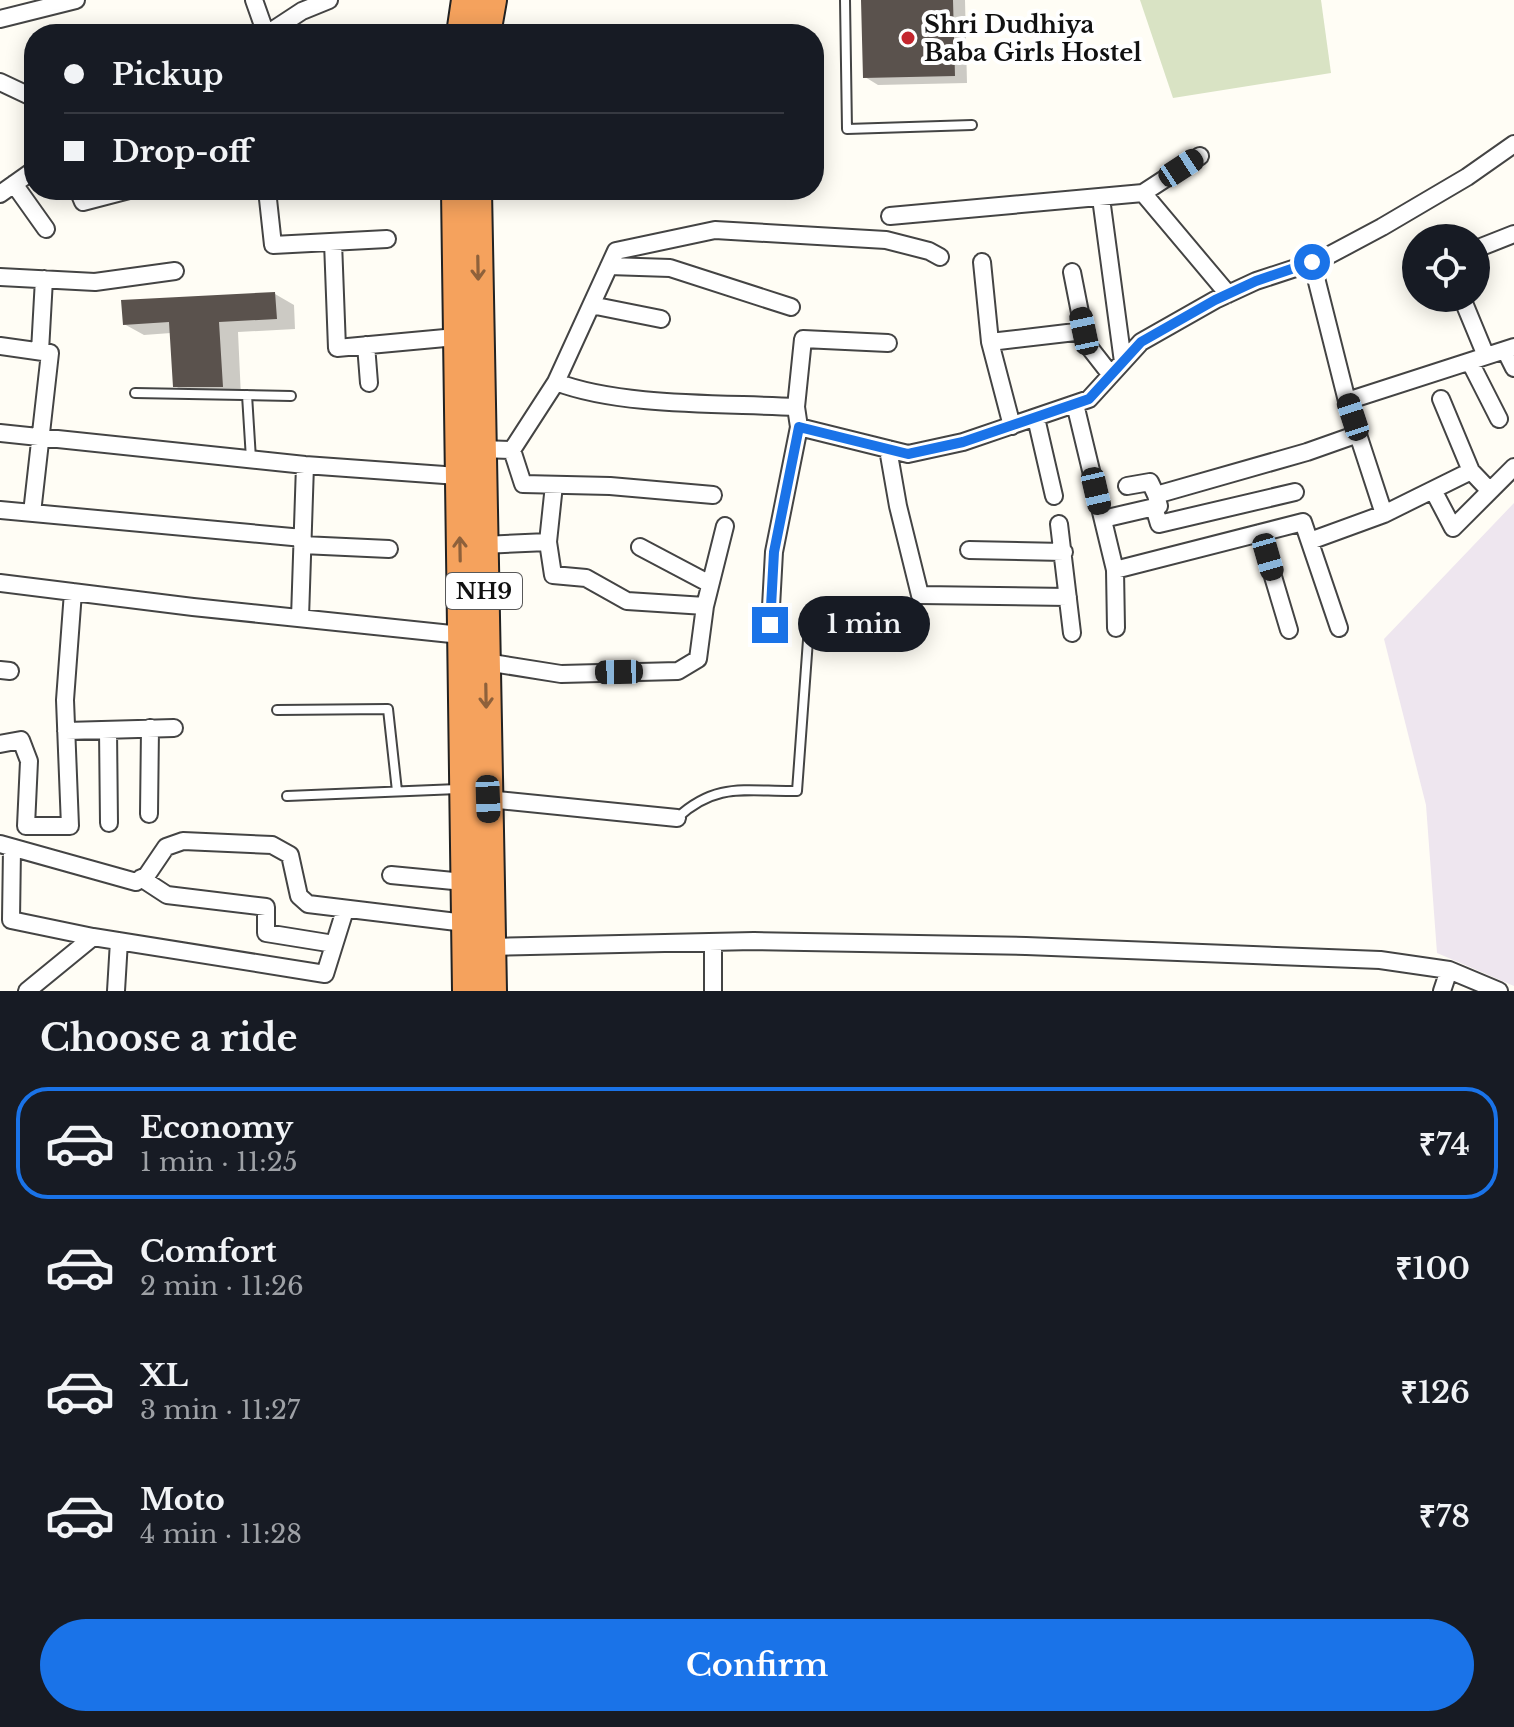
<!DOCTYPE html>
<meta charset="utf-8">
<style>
body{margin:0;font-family:"Libre Baskerville",serif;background:#242831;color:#f1f3f6;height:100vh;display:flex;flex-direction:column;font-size:30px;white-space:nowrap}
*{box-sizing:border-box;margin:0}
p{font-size:26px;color:#9ea1a6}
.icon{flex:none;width:44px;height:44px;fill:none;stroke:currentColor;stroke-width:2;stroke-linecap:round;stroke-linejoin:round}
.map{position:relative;height:991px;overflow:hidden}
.drawer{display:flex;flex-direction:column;background:#171b24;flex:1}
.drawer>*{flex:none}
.guide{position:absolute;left:24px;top:24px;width:800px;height:176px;border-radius:32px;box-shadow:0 4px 20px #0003;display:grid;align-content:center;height:176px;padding:0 40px;background:#171b24}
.buttons{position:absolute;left:1402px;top:224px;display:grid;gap:16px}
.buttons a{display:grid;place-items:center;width:88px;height:88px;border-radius:50%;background:#171b24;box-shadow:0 4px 20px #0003;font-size:40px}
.end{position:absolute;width:36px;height:36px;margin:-18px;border:10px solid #1a73e8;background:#fff;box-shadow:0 0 0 4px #fff}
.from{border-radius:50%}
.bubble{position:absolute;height:56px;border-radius:28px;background:#171b24;box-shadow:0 4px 20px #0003;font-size:26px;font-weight:600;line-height:56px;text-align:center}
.car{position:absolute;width:24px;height:48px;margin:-24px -12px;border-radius:10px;box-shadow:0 0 6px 2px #0007;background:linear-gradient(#222 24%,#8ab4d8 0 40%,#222 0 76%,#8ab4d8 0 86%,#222 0)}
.guide b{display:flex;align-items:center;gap:28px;height:76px;font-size:30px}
.guide b+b{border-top:2px solid #363941}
.guide i{width:20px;height:20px;background:#f1f3f6}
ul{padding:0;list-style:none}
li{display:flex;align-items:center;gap:24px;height:112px;margin:0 16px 12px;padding:0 24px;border:4px solid transparent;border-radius:32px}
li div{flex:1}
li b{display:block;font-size:30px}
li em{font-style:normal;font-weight:600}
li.on{border-color:#1a73e8}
li>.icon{width:72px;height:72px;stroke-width:1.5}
h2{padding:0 40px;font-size:36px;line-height:96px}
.primary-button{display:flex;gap:16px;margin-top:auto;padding:16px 40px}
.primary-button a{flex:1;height:92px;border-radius:48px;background:#1a73e8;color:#fff;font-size:32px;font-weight:600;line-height:92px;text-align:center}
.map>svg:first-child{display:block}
.industrial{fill:#eee6ef}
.cemetery{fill:#d9e3c4}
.shadow{fill:#0003}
.building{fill:#5a524d}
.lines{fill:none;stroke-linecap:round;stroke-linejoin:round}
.lane-casing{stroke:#444;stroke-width:12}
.street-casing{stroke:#444;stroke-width:20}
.highway-casing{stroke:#222;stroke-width:32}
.lane{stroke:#fff;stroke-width:8}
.street{stroke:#fff;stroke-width:16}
.highway{stroke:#f5a25d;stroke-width:28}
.oneway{stroke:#8e613b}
.route{stroke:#1a73e8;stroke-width:10}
.poi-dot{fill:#c4262e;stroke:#fff;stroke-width:3}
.labels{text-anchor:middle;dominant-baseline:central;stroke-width:8;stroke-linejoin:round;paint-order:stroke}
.shield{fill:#fff;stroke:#585858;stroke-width:2}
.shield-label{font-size:22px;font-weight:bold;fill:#111}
.poi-label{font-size:24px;font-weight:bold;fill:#111;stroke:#fff;text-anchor:start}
</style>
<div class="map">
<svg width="1514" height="991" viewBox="0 0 1514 991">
<rect width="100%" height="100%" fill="#fffdf5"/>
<!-- industrial -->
<path class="industrial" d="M 1514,503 L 1514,986 L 1437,953 L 1426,805 L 1384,639 Z"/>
<!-- cemetery -->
<path class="cemetery" d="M 1140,0 L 1321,0 L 1331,73 L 1173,98 Z"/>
<!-- shadow -->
<path class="shadow" d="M 863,0 L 965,0 L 967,83 L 878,85 L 865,77 Z
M 275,294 L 294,305 L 295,329 L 238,332 L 241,397 L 194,397 L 175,386 L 171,333 L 144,335 L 124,324 Z"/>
<!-- building -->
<path class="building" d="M 861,0 L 953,0 L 955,76 L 863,78 Z
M 275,292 L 277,319 L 219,322 L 223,387 L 173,387 L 169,322 L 123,325 L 121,300 Z"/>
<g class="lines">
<!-- lane casing -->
<g class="lane-casing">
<path id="lane" d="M 845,0 L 847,129 L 972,125
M 135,393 L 291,396
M 247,395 L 251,459
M 277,710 L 388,709 L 397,791
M 287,796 L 458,789
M 677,818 C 717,781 747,792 797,791 L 808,640"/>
</g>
<!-- street casing -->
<g class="street-casing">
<path id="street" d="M 254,0 L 266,34
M 0,19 L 76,0
M 267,34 L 302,11 L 329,0
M 0,82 L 34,98
M 14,184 L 46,229
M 78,190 L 83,202 L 129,190
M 267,190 L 273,245 L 387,239
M 1143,193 L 1200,156
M 0,194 L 34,170
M 1101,198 L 1123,362
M 890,216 L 1143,193 L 1228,294
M 333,242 L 337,348 L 456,337
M 1476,249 L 1514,234
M 982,262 L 990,342 L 1012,426
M 1312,262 L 1347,401 L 1384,514
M 609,266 L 670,268 L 791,307
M 1072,272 L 1086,343 L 1111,375
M 0,277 L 95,282 L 175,271
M 1462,298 L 1486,356
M 591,305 L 661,319
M 990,342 L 1084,331
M 366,345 L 369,383
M 0,346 L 50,353 L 32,513
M 1505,350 L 1514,368
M 40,351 L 44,279
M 1470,362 L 1499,419
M 556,382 L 616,251 L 715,230 L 886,240 L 929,251 L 940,257
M 1441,399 L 1471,471 L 1490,491
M 1347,401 L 1514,347
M 1075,404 L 1115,570 L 1116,628
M 796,407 L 803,339 L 888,343
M 1036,418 L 1054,496
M 0,433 L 305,465 L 458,476
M 481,449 L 512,450 L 556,382 C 621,407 724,403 796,407 L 799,427 L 908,454 L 963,442 L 1089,399 L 1141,342 L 1215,300 L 1256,281 L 1320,260 L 1382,227 L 1467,177 L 1514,144
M 888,449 L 898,506 L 920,595 L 1068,597
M 512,450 L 523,484 L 610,486 L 713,495
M 1127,486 L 1150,482 L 1156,495
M 1433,490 L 1453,528 L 1514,467
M 1154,507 L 1159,524 L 1295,492
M 0,510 L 303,538
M 1103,519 L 1159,506 L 1156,495 L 1307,452 L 1358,434
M 1059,524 L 1072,633
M 1260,533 L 1289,630
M 1310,541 L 1384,514 L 1471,471
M 548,542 L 554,485
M 302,545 L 389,549
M 483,545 L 548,542 L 553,575 L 586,578 L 627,601 L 705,606
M 640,547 L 710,584
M 969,550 L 1064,552
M 1115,570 L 1303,522 L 1339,628
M 0,583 L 193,607 L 461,635
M 300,618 L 305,465
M 770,625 L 774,552 L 799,427
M 486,662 L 561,674 L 678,671 L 698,659 L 705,606 L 725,526
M 0,670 L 10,671
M 108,730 L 109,823
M 66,731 L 174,728
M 0,744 L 21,740 L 29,761 L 26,826 L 70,826 L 65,700 L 73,592
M 488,799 L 677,818
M 149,814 L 150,728
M 0,844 L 136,882 L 147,875 L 166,847 L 183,841 L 272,845 L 290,855 L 299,896 L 308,904 L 465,923
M 12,848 L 11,920 L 93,937 L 325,974 L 345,910
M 391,875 L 464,882
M 141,878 L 167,895 L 266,907 L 266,933 L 334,944
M 713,942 L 713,991
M 491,947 L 754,941 L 1026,946 L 1380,960 L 1449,970 L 1499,991
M 27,991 L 93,937
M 116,991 L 119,941
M 1442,991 L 1449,970"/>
</g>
<!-- highway casing -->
<g class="highway-casing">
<path id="highway" d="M 461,34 L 466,0
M 486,34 L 492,0
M 456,190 L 467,991
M 477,190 L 492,991"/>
</g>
<!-- lane -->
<use href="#lane" class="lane"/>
<!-- street -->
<use href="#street" class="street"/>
<!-- highway -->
<use href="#highway" class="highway"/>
</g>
<!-- one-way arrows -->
<defs><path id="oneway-shaft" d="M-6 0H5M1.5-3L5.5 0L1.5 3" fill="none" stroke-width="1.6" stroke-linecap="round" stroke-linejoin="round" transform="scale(2)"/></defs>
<g class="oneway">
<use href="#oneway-shaft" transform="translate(478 268) rotate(89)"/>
<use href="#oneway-shaft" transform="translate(460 549) rotate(-91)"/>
<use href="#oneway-shaft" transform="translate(486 696) rotate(89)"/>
</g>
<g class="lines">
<!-- route -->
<path class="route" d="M 770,625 L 774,552 L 799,427 L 908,454 L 963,442 L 1089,399 L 1141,342 L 1215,300 L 1256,281 L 1312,262"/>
</g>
<!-- markers -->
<circle class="poi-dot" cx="908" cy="38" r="8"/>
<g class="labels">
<!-- shield labels -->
<rect class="shield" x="446" y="573" width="76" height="36" rx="6"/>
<g class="shield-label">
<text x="484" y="591">NH9</text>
</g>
<!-- poi labels -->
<g class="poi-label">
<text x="924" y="24">Shri Dudhiya<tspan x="924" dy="28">Baba Girls Hostel</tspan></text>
</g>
</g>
</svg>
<div class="buttons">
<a><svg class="icon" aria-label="locate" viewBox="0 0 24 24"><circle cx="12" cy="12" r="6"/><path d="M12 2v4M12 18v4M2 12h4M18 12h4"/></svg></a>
</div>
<i class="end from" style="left:1312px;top:262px"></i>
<i class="end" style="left:770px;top:625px"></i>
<div class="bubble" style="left:798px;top:596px;width:132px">1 min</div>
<i class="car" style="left:1181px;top:168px;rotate:57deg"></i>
<i class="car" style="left:1084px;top:331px;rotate:348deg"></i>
<i class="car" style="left:1353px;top:417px;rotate:342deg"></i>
<i class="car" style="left:1096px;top:491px;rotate:167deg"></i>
<i class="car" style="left:1268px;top:557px;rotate:164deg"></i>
<i class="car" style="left:619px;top:672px;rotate:269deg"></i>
<i class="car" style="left:488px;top:799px;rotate:178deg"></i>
<div class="guide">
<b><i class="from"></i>Pickup</b>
<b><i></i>Drop-off</b>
</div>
</div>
<section class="drawer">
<h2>Choose a ride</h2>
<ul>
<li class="on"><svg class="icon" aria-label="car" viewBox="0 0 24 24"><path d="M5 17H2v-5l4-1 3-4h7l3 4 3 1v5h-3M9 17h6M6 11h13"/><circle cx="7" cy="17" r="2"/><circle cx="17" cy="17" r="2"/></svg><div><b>Economy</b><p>1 min · 11:25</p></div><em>₹74</em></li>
<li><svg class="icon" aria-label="car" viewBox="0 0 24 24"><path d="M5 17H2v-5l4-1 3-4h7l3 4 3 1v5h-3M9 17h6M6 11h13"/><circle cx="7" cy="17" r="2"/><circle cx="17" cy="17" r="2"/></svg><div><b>Comfort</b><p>2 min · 11:26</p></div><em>₹100</em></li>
<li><svg class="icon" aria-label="car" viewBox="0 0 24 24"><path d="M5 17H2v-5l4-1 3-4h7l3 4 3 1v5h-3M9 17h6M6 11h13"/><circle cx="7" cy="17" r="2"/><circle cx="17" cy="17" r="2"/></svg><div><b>XL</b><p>3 min · 11:27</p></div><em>₹126</em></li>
<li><svg class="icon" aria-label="car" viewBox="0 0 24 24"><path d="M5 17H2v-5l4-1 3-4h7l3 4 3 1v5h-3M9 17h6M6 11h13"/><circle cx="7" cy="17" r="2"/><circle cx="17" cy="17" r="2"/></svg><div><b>Moto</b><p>4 min · 11:28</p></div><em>₹78</em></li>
</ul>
<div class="primary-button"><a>Confirm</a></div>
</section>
